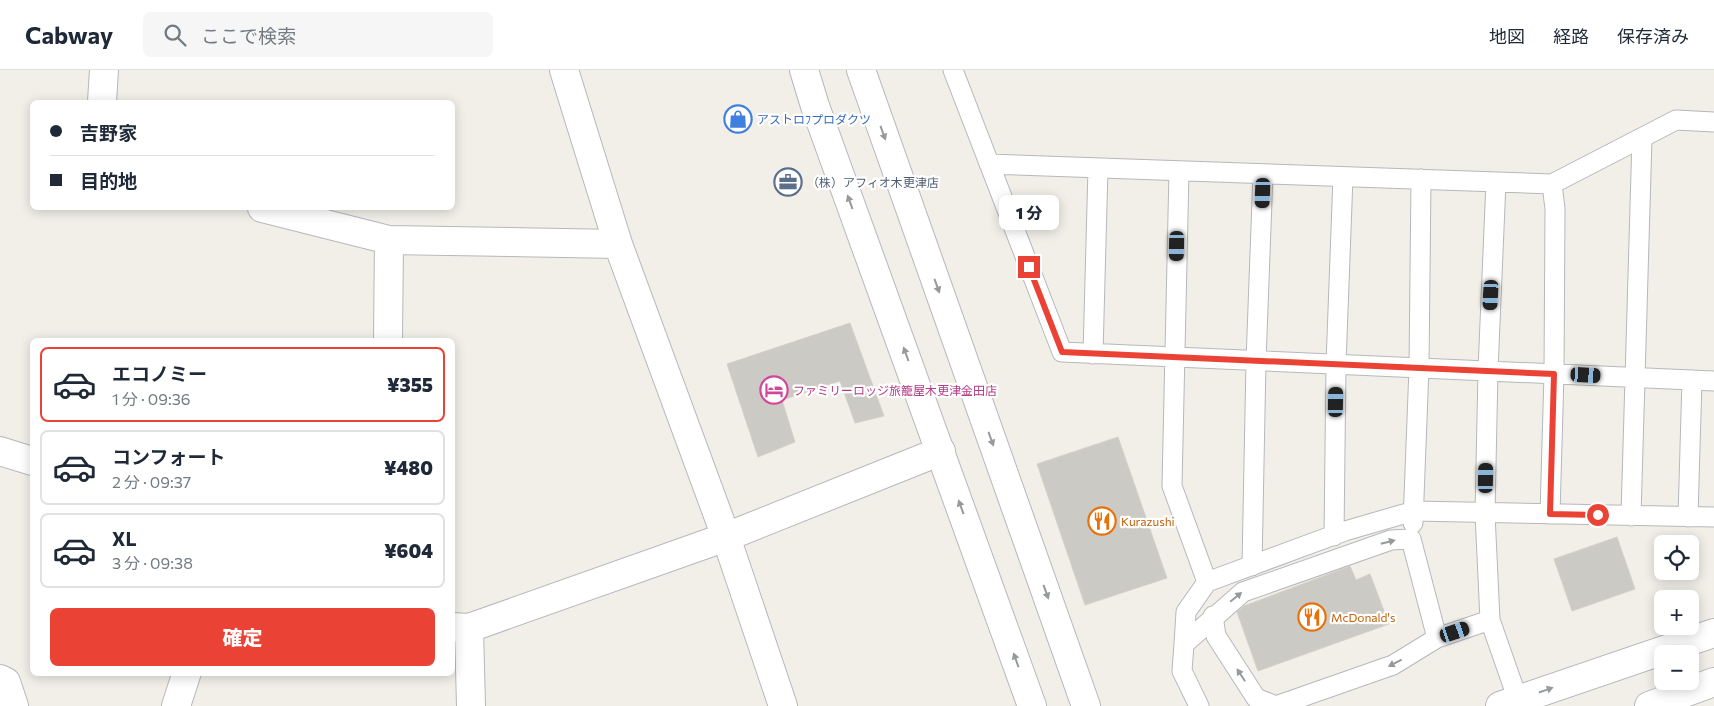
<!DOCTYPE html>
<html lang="ja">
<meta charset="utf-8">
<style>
body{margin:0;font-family:Commissioner,"Noto Sans JP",sans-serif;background:#f6f6f7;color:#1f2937;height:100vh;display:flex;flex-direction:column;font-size:19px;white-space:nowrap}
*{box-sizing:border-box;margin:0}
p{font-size:16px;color:#747a83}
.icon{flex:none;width:28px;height:28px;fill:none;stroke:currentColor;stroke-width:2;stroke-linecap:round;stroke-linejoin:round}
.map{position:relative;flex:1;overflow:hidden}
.drawer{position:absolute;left:30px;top:268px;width:425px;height:338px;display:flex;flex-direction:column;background:#fff;border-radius:8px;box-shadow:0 2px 12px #0003}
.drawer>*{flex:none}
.top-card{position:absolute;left:30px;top:30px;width:425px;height:110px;border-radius:8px;box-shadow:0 2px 12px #0003;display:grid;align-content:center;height:110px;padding:0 20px;background:#fff}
.tools{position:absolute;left:1654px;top:465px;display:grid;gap:10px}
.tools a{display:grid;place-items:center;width:45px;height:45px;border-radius:8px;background:#fff;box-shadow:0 2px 12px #0003;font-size:25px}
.end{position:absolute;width:22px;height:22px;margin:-11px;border:6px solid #ea4335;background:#fff;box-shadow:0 0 0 2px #fff}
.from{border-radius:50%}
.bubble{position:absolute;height:35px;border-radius:8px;background:#fff;box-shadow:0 2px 12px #0003;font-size:16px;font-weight:800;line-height:35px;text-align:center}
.car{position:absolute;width:15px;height:30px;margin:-15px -8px;border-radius:6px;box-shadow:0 0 4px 1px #0007;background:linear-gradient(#222 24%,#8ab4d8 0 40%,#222 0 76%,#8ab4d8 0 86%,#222 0)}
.top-card b{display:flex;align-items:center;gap:18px;height:48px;font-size:19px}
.top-card b+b{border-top:1px solid #e0e1e3}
.top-card i{width:12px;height:12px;background:#1f2937}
ul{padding:9px 0 0;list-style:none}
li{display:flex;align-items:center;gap:15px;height:75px;margin:0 10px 8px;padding:0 10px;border:2px solid #e0e1e3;border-radius:8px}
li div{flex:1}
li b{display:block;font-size:19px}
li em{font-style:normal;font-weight:800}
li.active{border-color:#ea4335}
li>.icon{width:45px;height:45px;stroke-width:1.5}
.primary-button{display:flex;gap:10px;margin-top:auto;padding:10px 20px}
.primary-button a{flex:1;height:58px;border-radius:8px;background:#ea4335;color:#fff;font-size:20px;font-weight:800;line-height:58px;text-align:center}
header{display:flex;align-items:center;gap:30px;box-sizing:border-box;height:70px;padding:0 25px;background:#fff;border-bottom:1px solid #e0e1e3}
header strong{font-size:24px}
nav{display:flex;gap:28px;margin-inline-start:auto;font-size:18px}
.search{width:350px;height:45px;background:#f6f6f7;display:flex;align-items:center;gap:12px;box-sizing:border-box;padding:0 18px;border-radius:8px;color:#747a83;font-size:19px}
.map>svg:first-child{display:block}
.building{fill:#cccac5;stroke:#d6d1c6}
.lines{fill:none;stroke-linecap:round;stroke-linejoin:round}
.service-casing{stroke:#b5b8bc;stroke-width:21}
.minor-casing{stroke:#b5b8bc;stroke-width:30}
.tertiary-casing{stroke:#b5b8bc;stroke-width:30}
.service{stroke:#fff;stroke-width:19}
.minor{stroke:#fff;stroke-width:28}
.tertiary{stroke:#fff;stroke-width:28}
.oneway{fill:#979a9d}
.route{stroke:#ea4335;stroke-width:6}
.labels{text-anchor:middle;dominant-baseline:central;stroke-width:4.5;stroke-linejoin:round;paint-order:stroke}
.shop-label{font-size:12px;fill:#366cbe;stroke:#fff;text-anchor:start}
.service-label{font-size:12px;fill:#4e5e75;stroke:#fff;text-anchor:start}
.hotel-label{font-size:12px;fill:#b23c85;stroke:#fff;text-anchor:start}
.food-label{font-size:12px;fill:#c56008;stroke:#fff;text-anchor:start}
</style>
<header>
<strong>Cabway</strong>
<div class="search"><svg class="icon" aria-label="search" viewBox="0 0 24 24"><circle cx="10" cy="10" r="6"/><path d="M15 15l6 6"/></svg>ここで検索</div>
<nav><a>地図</a><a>経路</a><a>保存済み</a></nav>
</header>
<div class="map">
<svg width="1714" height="636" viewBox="0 0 1714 636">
<rect width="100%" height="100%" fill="#f1efe8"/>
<!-- building -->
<path class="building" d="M 850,253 L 884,346 L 855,353 L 840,311 L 782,330 L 795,372 L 758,387 L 727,294 Z
M 1118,367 L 1167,508 L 1085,535 L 1037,394 Z
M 1617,467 L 1635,519 L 1572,541 L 1554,489 Z
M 1350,496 L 1356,510 L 1370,504 L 1389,554 L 1258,601 L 1237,542 L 1244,536 Z"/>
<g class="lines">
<!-- service casing -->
<g class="service-casing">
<path id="service" d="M 953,0 L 1062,282 L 1714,311
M 989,94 L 1552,114 L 1676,50 L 1714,52
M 1179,101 L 1172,416 L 1207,512 L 1345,461 L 1414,441 L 1714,447
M 1496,112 L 1488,300 L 1485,444 L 1490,550 L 1518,630
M 1093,284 L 1098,98
M 1550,444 L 1554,304 L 1555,139 L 1552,114
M 1631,446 L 1642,68
M 1688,447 L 1692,310
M 1413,453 L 1419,298 L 1421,109
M 1334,466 L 1336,294 L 1343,107
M 1252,496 L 1256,291 L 1263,104
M 1213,546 L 1216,566 L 1256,628 L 1276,636
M 1184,574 L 1186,542 L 1207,512
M 1199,636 L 1182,601 L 1184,574 L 1243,522 L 1391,470 L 1411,469 L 1437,568
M 1276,636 L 1393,595 L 1437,568 L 1490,550"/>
</g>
<!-- minor casing -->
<g class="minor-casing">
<path id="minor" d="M 564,0 L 618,174 L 726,467 L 783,636
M 102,32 L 104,0
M 262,138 L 389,170 L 618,174
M 388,270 L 389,170
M 0,381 L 32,391
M 452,557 L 469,558 L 726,467 L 941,381
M 469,558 L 471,636
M 0,609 L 6,612 L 14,636"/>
</g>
<!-- tertiary casing -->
<g class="tertiary-casing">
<path id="tertiary" d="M 804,0 L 815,36 L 1032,636
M 861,0 L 1086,636
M 176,636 L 187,602
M 1500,636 L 1714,563
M 1649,636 L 1714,612"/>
</g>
<!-- service -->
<use href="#service" class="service"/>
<!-- minor -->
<use href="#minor" class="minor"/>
<!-- tertiary -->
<use href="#tertiary" class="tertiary"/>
</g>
<!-- one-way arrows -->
<defs><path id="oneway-solid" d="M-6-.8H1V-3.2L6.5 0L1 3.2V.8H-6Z" transform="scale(1.25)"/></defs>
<g class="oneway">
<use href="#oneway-solid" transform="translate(883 63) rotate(70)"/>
<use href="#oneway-solid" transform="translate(850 132) rotate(-110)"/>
<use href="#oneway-solid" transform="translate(937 216) rotate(70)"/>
<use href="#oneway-solid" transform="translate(906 284) rotate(-110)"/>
<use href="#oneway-solid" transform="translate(991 369) rotate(70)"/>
<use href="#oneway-solid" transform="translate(961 437) rotate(-110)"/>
<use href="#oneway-solid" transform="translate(1388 472) rotate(-14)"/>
<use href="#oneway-solid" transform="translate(1046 522) rotate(70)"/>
<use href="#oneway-solid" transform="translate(1236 527) rotate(-39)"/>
<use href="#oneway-solid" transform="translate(1016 590) rotate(-110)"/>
<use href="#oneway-solid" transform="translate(1395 593) rotate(153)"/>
<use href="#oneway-solid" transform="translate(1241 605) rotate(-123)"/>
<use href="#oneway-solid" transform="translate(1546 620) rotate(-19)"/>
</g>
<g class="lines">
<!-- route -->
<path class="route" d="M 1029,197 L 1062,282 L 1554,304 L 1550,444 L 1598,445"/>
</g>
<!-- icons -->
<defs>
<g id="shop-ring" transform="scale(1.4375)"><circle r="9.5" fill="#fff" stroke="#3f7fe0" stroke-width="1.5"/><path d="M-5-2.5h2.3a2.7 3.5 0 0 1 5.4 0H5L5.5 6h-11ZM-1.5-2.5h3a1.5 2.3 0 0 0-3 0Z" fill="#3f7fe0"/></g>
<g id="office-ring" transform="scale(1.4375)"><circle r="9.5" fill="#fff" stroke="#5c6f8a" stroke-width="1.5"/><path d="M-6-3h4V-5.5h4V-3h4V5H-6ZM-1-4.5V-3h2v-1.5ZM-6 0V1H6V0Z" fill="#5c6f8a"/></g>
<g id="hotel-ring" transform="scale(1.4375)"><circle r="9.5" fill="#fff" stroke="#d1479c" stroke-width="1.5"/><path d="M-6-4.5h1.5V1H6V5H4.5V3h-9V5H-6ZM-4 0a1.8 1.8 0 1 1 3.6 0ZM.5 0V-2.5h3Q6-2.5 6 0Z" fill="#d1479c"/></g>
<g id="restaurant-ring" transform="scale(1.4375)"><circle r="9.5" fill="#fff" stroke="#e8710a" stroke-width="1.5"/><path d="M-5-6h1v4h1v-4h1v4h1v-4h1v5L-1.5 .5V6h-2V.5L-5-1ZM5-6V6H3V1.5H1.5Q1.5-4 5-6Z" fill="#e8710a"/></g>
</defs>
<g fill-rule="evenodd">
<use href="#shop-ring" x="738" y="49"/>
<use href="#office-ring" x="788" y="112"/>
<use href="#hotel-ring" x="774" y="320"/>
<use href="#restaurant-ring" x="1102" y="451"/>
<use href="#restaurant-ring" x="1312" y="547"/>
</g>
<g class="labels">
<!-- shop labels -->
<g class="shop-label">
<text x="757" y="49">アストロﾌプロダクツ</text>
</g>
<!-- service labels -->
<g class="service-label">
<text x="807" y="112">（株）アフィオ木更津店</text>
</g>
<!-- hotel labels -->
<g class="hotel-label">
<text x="793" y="320">ファミリーロッジ旅籠屋木更津金田店</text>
</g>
<!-- food labels -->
<g class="food-label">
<text x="1121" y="451">Kurazushi</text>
<text x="1331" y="547">McDonald's</text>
</g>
</g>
</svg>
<div class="tools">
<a><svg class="icon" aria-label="locate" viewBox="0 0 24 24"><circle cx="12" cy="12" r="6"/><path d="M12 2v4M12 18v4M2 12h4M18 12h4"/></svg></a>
<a>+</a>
<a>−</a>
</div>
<i class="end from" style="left:1598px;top:445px"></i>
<i class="end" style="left:1029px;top:197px"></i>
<div class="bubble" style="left:999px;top:125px;width:60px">1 分</div>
<i class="car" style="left:1263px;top:123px;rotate:182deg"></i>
<i class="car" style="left:1177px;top:176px;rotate:181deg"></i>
<i class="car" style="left:1491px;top:225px;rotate:183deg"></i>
<i class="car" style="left:1586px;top:305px;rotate:93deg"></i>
<i class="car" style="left:1336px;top:332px;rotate:1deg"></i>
<i class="car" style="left:1486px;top:408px;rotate:1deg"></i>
<i class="car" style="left:1455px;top:562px;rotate:71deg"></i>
<div class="top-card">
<b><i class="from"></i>吉野家</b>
<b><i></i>目的地</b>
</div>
<section class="drawer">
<ul>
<li class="active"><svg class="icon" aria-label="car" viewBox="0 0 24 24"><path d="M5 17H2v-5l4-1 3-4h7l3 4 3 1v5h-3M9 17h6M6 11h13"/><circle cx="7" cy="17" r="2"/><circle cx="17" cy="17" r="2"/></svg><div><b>エコノミー</b><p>1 分 · 09:36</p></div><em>¥355</em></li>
<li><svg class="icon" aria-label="car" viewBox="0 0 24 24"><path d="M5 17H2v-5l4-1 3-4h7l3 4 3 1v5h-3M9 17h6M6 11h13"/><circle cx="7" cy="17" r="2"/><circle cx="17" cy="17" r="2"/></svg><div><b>コンフォート</b><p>2 分 · 09:37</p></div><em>¥480</em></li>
<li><svg class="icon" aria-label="car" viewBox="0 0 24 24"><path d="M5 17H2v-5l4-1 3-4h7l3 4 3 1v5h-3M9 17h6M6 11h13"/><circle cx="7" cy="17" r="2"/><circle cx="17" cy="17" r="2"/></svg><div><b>XL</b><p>3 分 · 09:38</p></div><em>¥604</em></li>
</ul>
<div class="primary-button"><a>確定</a></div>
</section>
</div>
